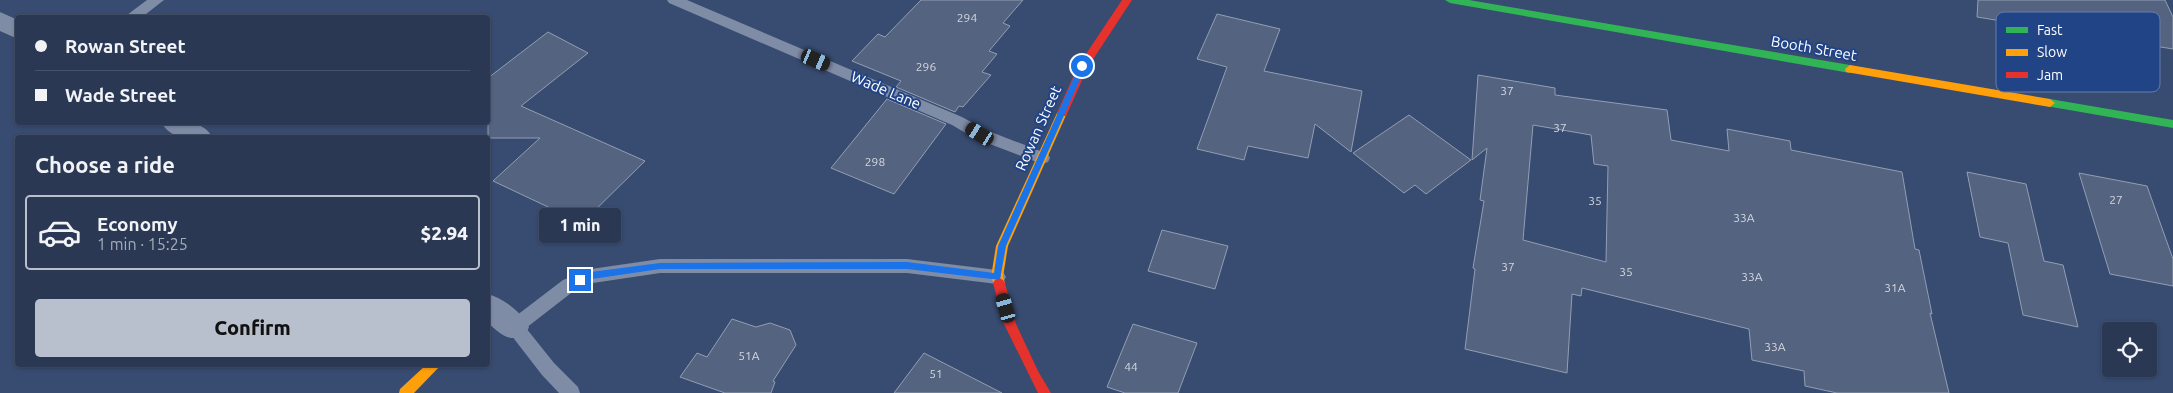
<!DOCTYPE html>
<meta charset="utf-8">
<style>
body{margin:0;font-family:Ubuntu,sans-serif;background:#36435e;color:#f1f3f6;height:100vh;display:flex;flex-direction:column;font-size:19px;white-space:nowrap}
*{box-sizing:border-box;margin:0}
p{font-size:16px;color:#a5acb8}
.icon{flex:none;width:28px;height:28px;fill:none;stroke:currentColor;stroke-width:2;stroke-linecap:round;stroke-linejoin:round}
.map{position:relative;flex:1;overflow:hidden}
.panel{position:absolute;left:15px;top:135px;width:475px;height:232px;display:flex;flex-direction:column;background:#2a3854;border-radius:5px;box-shadow:0 1px 4px #0004,0 0 0 1px #46526b}
.panel>*{flex:none}
.guide{position:absolute;left:15px;top:15px;width:475px;height:110px;border-radius:5px;box-shadow:0 1px 4px #0004,0 0 0 1px #46526b;display:grid;align-content:center;height:110px;padding:0 20px;background:#2a3854}
.tools{position:absolute;left:2102px;top:322px;display:grid;gap:10px}
.tools a{display:grid;place-items:center;width:55px;height:55px;border-radius:5px;background:#2a3854;box-shadow:0 1px 4px #0004,0 0 0 1px #46526b;font-size:25px}
.end{position:absolute;width:22px;height:22px;margin:-11px;border:6px solid #1a73e8;background:#fff;box-shadow:0 0 0 2px #fff}
.from{border-radius:50%}
.bubble{position:absolute;height:35px;border-radius:5px;background:#2a3854;box-shadow:0 1px 4px #0004,0 0 0 1px #46526b;font-size:16px;font-weight:800;line-height:35px;text-align:center}
.car{position:absolute;width:15px;height:30px;margin:-15px -8px;border-radius:6px;box-shadow:0 0 4px 1px #0007;background:linear-gradient(#222 24%,#8ab4d8 0 40%,#222 0 76%,#8ab4d8 0 86%,#222 0)}
.guide b{display:flex;align-items:center;gap:18px;height:48px;font-size:19px}
.guide b+b{border-top:1px solid #46526b}
.guide i{width:12px;height:12px;background:#f1f3f6}
ul{padding:0;list-style:none}
li{display:flex;align-items:center;gap:15px;height:75px;margin:0 10px 8px;padding:0 10px;border:2px solid #46526b;border-radius:5px}
li div{flex:1}
li b{display:block;font-size:19px}
li em{font-style:normal;font-weight:800}
li.selected{border-color:#b9c0cd}
li>.icon{width:45px;height:45px;stroke-width:1.5}
h2{padding:0 20px;font-size:22px;line-height:60px}
.cta{display:flex;gap:10px;margin-top:auto;padding:10px 20px}
.cta a{flex:1;height:58px;border-radius:5px;background:#b9c0cd;color:#111;font-size:20px;font-weight:800;line-height:58px;text-align:center}
.map>svg:first-child{display:block}
.building{fill:#546380;stroke:#929eb3;fill-rule:evenodd}
.lines{fill:none;stroke-linecap:round;stroke-linejoin:round}
.lane{fill:#7f8ca6;fill-rule:evenodd}
.street{fill:#7f8ca6;fill-rule:evenodd}
.fast{fill:#30b455;fill-rule:evenodd}
.slow{fill:#ff9f0a;fill-rule:evenodd}
.jam{fill:#e5322d;fill-rule:evenodd}
.route{fill:#1a73e8}
.labels{text-anchor:middle;dominant-baseline:central;stroke-width:4;stroke-linejoin:round;paint-order:stroke}
.number-label{font-size:12px;fill:#d4d8df}
.street-label{font-size:15px;fill:#fff;stroke:#214487}
.key{fill:#214487;stroke:#647cab;stroke-width:1}
.key-label{font-size:14px;fill:#fff}
</style>
<div class="map">
<svg width="2173" height="393" viewBox="0 0 2173 393">
<rect width="100%" height="100%" fill="#384b70"/>
<!-- building -->
<path class="building" d="M 921,0 L 1023,0 L 1003,23 L 1010,26 L 989,51 L 997,54 L 982,72 L 991,75 L 963,107 L 959,106 L 955,112 L 896,87 L 901,81 L 852,61 L 878,34 L 885,37 Z
M 1978,0 L 2165,0 L 2173,17 L 2173,49 L 1977,17 Z
M 1217,14 L 1280,29 L 1264,71 L 1362,91 L 1351,152 L 1315,124 L 1308,158 L 1248,146 L 1244,160 L 1197,149 L 1227,67 L 1197,59 Z
M 548,32 L 588,53 L 521,106 L 645,161 L 582,223 L 493,181 L 540,138 L 488,138 L 488,78 Z
M 1478,75 L 1555,88 L 1555,95 L 1667,110 L 1671,140 L 1729,151 L 1727,129 L 1790,141 L 1791,150 L 1902,172 L 1915,249 L 1919,250 L 1932,314 L 1930,313 L 1949,393 L 1837,393 L 1805,386 L 1804,371 L 1752,360 L 1749,329 L 1582,288 L 1581,296 L 1572,294 L 1567,373 L 1465,349 L 1475,269 L 1473,268 L 1484,201 L 1480,200 L 1487,148 L 1472,160 ZM 1533,125 L 1591,135 L 1594,164 L 1608,166 L 1606,262 L 1523,240 Z
M 887,99 L 946,124 L 894,194 L 831,168 Z
M 1409,115 L 1471,160 L 1426,194 L 1415,185 L 1404,193 L 1353,153 Z
M 1967,172 L 2026,184 L 2044,261 L 2063,265 L 2078,327 L 2023,315 L 2008,243 L 1980,237 Z
M 2079,173 L 2147,186 L 2173,259 L 2173,286 L 2110,274 Z
M 1162,230 L 1228,246 L 1215,289 L 1148,271 Z
M 732,319 L 756,327 L 770,323 L 790,330 L 796,345 L 773,381 L 775,382 L 771,393 L 725,393 L 680,377 L 697,353 L 707,357 Z
M 1133,324 L 1197,343 L 1178,393 L 1125,393 L 1107,387 Z
M 924,353 L 1002,393 L 894,393 Z"/>
<g class="lines">
<!-- lane -->
<path class="lane" d="M 147,0 L 164,0 L 141,18 L 123,18 Z
M 667,0 L 687,0 L 962,117 L 986,130 L 1048,154 L 1050,158 L 1048,162 L 1042,164 L 974,138 L 952,125 L 669,3 Z
M 660,259 L 907,259 L 997,270 L 1003,272 L 1006,277 L 1003,282 L 997,284 L 907,273 L 660,273 L 593,283 L 575,290 L 526,328 L 554,363 L 578,387 L 580,393 L 559,393 L 542,375 L 505,327 L 508,322 L 563,280 L 591,269 Z"/>
<!-- street -->
<path class="street" d="M 0,12 L 18,20 L 18,39 L 0,31 Z
M 161,122 C 180,122 202,118 213,138 C 194,138 172,142 161,122 Z
M 488,294 C 504,299 522,312 529,327 L 525,336 C 507,342 501,334 488,323 Z"/>
<!-- fast -->
<path class="fast" d="M 1445,0 L 1469,0 L 1850,65 L 1855,69 L 1850,73 L 1450,3 Z
M 2050,99 L 2173,120 L 2173,128 L 2046,106 L 2045,103 L 2046,100 Z"/>
<!-- slow -->
<path class="slow" d="M 1850,65 L 2050,99 L 2055,103 L 2050,107 L 1846,72 L 1845,69 Z
M 1062,109 L 1067,113 L 1008,246 L 1003,277 L 1005,283 L 1003,286 L 999,288 L 995,286 L 991,277 L 996,246 L 1057,113 Z
M 426,365 L 441,365 L 414,393 L 399,393 L 400,389 Z"/>
<!-- jam -->
<path class="jam" d="M 1122,0 L 1132,0 L 1088,67 L 1066,116 L 1058,116 L 1057,113 L 1078,66 Z
M 999,278 L 1003,280 L 1005,283 L 1016,324 L 1038,371 L 1051,393 L 1038,393 L 1004,324 L 993,283 L 995,280 Z"/>
</g>
<!-- route -->
<path class="route" d="M 1082,63 L 1086,66 L 1006,246 L 1000,280 L 907,269 L 660,269 L 592,279 L 580,284 L 575,280 L 577,278 L 591,272 L 660,263 L 907,262 L 994,273 L 998,246 L 1079,66 Z"/>
<g class="labels">
<!-- number labels -->
<g class="number-label">
<text x="967" y="17">294</text>
<text x="926" y="66">296</text>
<text x="1507" y="90">37</text>
<text x="1560" y="127">37</text>
<text x="875" y="161">298</text>
<text x="2116" y="199">27</text>
<text x="1595" y="200">35</text>
<text x="1744" y="217">33A</text>
<text x="1508" y="266">37</text>
<text x="1626" y="271">35</text>
<text x="1752" y="276">33A</text>
<text x="1895" y="287">31A</text>
<text x="1775" y="346">33A</text>
<text x="749" y="355">51A</text>
<text x="1131" y="366">44</text>
<text x="936" y="373">51</text>
</g>
<!-- street labels -->
<g class="street-label">
<text transform="translate(1814 48) rotate(10)">Booth Street</text>
<text transform="translate(886 90) rotate(23)">Wade Lane</text>
<text transform="translate(1038 128) rotate(-66)">Rowan Street</text>
</g>
</g>
<!-- legend -->
<rect x="1996" y="12" width="164" height="80" rx="8" class="key"/>
<rect x="2006" y="27" width="22" height="6" fill="#30b455"/>
<rect x="2006" y="49" width="22" height="7" fill="#ff9f0a"/>
<rect x="2006" y="72" width="22" height="6" fill="#e5322d"/>
<g class="key-label">
<text x="2037" y="35">Fast</text>
<text x="2037" y="57">Slow</text>
<text x="2037" y="80">Jam</text>
</g>
</svg>
<div class="tools">
<a><svg class="icon" aria-label="locate" viewBox="0 0 24 24"><circle cx="12" cy="12" r="6"/><path d="M12 2v4M12 18v4M2 12h4M18 12h4"/></svg></a>
</div>
<i class="end from" style="left:1082px;top:66px"></i>
<i class="end" style="left:580px;top:280px"></i>
<div class="bubble" style="left:539px;top:208px;width:82px">1 min</div>
<i class="car" style="left:816px;top:60px;rotate:113deg"></i>
<i class="car" style="left:980px;top:134px;rotate:301deg"></i>
<i class="car" style="left:1006px;top:308px;rotate:344deg"></i>
<div class="guide">
<b><i class="from"></i>Rowan Street</b>
<b><i></i>Wade Street</b>
</div>
<section class="panel">
<h2>Choose a ride</h2>
<ul>
<li class="selected"><svg class="icon" aria-label="car" viewBox="0 0 24 24"><path d="M5 17H2v-5l4-1 3-4h7l3 4 3 1v5h-3M9 17h6M6 11h13"/><circle cx="7" cy="17" r="2"/><circle cx="17" cy="17" r="2"/></svg><div><b>Economy</b><p>1 min · 15:25</p></div><em>$2.94</em></li>
</ul>
<div class="cta"><a>Confirm</a></div>
</section>
</div>
